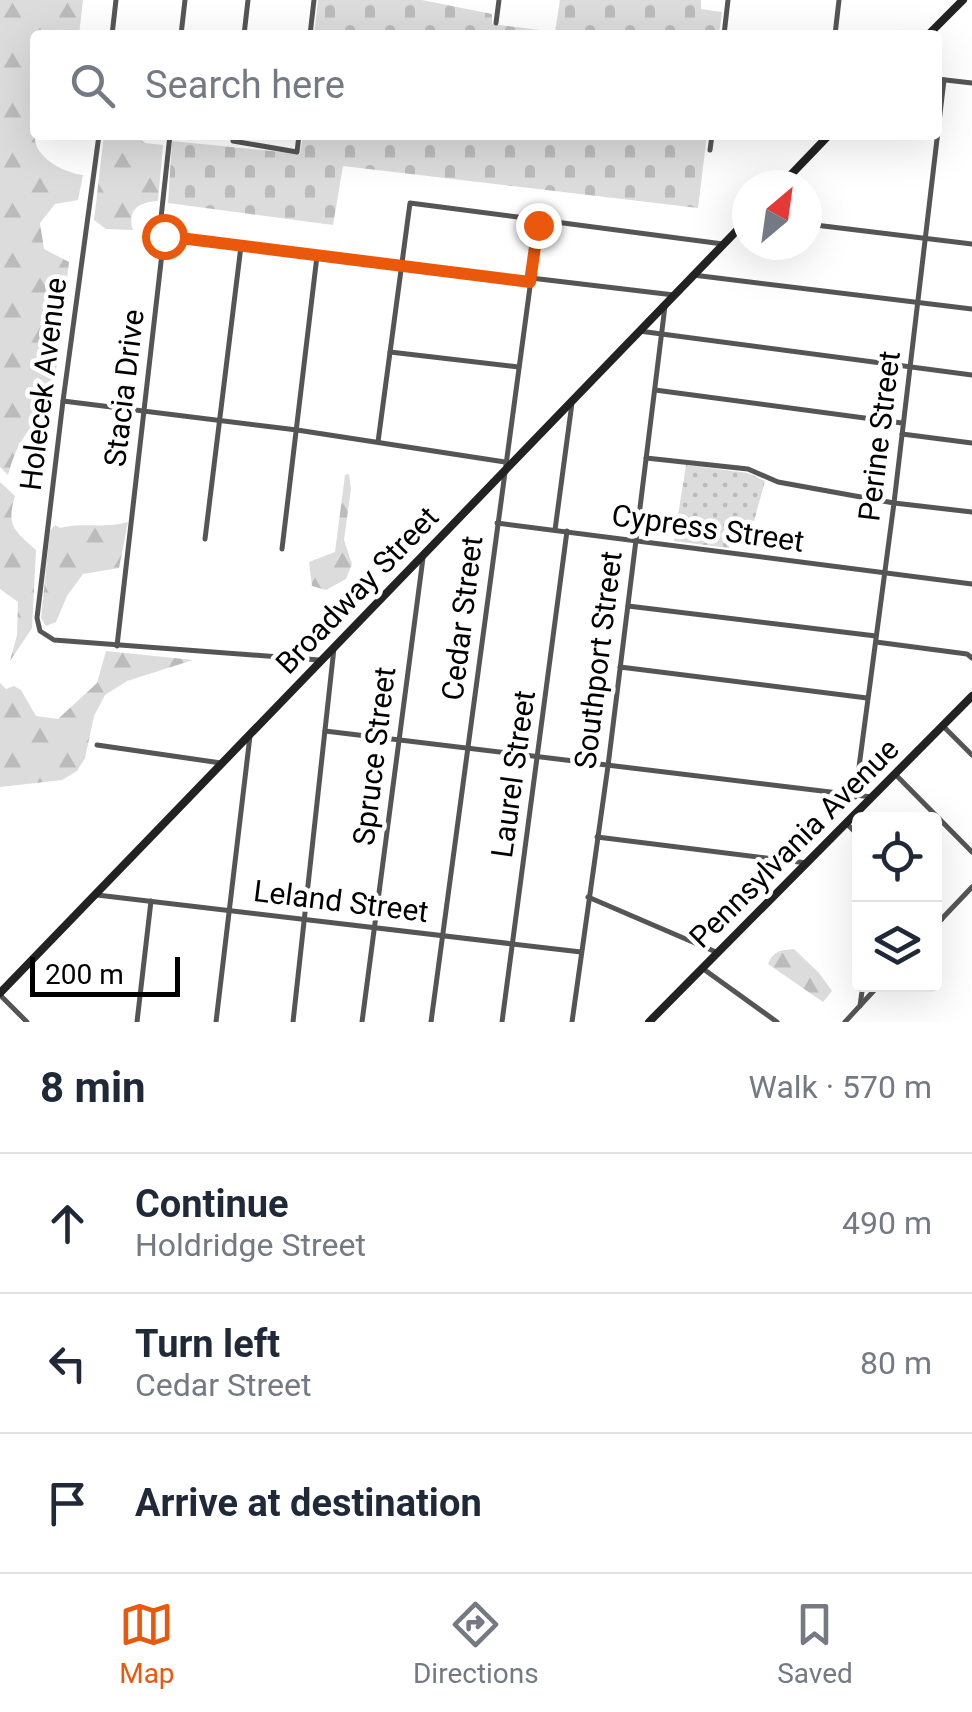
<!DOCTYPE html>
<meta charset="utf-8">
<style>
body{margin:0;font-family:Roboto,sans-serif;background:#f6f6f7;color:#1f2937}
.controls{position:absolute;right:30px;bottom:30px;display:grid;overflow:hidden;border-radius:10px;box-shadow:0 10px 40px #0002}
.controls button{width:90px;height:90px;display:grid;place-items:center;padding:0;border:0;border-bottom:2px solid #e0e1e3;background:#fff;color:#1f2937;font:50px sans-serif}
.compass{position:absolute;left:732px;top:170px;width:90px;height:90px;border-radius:50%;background:#fff;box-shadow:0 10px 40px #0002;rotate:29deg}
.scale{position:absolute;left:30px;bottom:25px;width:150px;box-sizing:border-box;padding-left:10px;border:5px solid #000;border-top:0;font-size:28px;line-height:35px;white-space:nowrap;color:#000;-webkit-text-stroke:8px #fff;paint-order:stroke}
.stop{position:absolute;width:30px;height:30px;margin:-22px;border:8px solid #ea580c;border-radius:50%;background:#fff}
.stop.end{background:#ea580c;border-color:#fff;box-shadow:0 2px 10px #0008}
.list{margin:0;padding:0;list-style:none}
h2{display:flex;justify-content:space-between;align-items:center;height:130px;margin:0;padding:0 40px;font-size:42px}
h2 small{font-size:32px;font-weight:400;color:#747a83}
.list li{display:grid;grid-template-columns:65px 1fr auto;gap:30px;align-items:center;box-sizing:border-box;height:140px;padding:0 40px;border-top:2px solid #e0e1e3}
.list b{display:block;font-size:38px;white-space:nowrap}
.list p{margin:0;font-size:32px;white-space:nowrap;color:#747a83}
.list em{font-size:32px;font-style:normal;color:#747a83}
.icon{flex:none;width:55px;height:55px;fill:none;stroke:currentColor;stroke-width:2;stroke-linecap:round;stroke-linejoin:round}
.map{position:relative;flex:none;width:972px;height:1022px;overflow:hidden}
.search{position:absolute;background:#fff;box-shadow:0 10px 40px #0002;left:30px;right:30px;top:30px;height:110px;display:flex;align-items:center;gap:25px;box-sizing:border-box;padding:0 35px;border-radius:10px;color:#747a83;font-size:38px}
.sheet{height:550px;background:#fff}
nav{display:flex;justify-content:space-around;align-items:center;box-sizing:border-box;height:140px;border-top:2px solid #e0e1e3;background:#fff;font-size:28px;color:#747a83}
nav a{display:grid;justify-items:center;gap:5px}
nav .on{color:#ea580c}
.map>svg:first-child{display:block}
.forest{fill:url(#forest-firs)}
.cemetery{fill:url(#cemetery-stones)}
.park{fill:url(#park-dots)}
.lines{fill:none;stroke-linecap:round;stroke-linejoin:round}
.street{stroke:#555;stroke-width:5}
.secondary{stroke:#222;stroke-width:8}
.route{stroke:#ea580c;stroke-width:12}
.labels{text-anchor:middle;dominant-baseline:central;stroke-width:9;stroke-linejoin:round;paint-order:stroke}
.street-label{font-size:30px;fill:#000;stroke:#fff}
</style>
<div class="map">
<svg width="972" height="1022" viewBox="0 0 972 1022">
<defs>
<pattern id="forest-firs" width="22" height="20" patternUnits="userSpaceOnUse" patternTransform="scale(2.5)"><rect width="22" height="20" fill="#dcdcdc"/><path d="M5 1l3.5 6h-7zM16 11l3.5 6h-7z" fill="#bbb"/></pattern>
<pattern id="cemetery-stones" width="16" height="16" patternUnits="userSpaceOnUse" patternTransform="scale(2.5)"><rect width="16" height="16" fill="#dcdcdc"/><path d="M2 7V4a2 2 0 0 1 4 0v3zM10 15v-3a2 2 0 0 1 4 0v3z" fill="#bbb"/></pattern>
<pattern id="park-dots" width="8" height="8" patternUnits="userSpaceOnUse" patternTransform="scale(2.5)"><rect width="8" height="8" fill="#dcdcdc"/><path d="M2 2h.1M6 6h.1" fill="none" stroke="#bbb" stroke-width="1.8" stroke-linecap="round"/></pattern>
</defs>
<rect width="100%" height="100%" fill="#fff"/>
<!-- forest -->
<g class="forest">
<path d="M 0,0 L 83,0 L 79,35 L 35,35 C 35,59 29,128 37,147 C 45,163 67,173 83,175 L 78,200 L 55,204 L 40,223 L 44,249 L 69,262 L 55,379 L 41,394 L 42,416 C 23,434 15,450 8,475 L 0,467 Z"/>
<path d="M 104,135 L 134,135 L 145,143 L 163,145 L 158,201 C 138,202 127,210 133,230 L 106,229 L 94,220 Z"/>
<polygon points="349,474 351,489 344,540 352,564 346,579 326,590 312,586 309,562 335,552 345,475"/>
<path d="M 0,482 L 15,496 C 6,526 14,530 36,550 L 32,628 L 10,661 L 17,635 L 18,602 L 0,589 Z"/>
<path d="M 128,522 L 119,568 L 83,574 L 67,596 L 56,622 L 46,626 L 41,618 L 50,531 L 55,525 L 60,528 C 83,522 105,529 128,522 Z"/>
<polygon points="106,651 193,660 127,681 105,695 94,716 85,758 77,771 62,780 0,787 0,683 6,689 14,686 21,690 36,716 58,719 97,683"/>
<path d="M 794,949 L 819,973 L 832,991 L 823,1002 L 768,964 C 773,951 781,950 794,949 Z"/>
</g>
<!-- cemetery -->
<g class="cemetery">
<polygon points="318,0 422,0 492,14 492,24 555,32 560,0 701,0 701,9 722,12 719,35 647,35 609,30 608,35 314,35"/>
<polygon points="303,135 707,135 698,208 343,166 333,225 168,203 172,141 300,154"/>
</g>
<!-- park -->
<polygon class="park" points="686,465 748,473 765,481 754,521 733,520 729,548 674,541"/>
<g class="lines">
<!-- street -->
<g class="street">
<polyline points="496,23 499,0"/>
<polyline points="112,35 116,0"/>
<polyline points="181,35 185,0"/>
<polyline points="244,35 248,0"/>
<polyline points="310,35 314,0"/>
<polyline points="724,35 728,0"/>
<polyline points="835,35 839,0"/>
<polyline points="937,79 972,83"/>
<polyline points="99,135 63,401 37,618 40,631 54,640 319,660"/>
<polyline points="233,135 233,141 297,152 299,135"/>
<polyline points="710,150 712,135"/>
<polyline points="807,224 972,244"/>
<polyline points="164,236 530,283"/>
<polyline points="693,275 972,309"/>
<polyline points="531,278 674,295"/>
<polyline points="639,331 972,375"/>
<polyline points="390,352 519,367"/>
<polyline points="655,390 902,423"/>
<polyline points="63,401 297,430 505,462"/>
<polyline points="902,434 972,443"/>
<polyline points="378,442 410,203 723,244"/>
<polyline points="646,458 748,469 778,482 894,503 972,512"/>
<polyline points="497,523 972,584"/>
<polyline points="555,530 572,403"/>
<polyline points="205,539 241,246"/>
<polyline points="282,549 317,256"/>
<polyline points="628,606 876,636"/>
<polyline points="876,642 967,654 972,658"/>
<polyline points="117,646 164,236 160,227 170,135"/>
<polyline points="620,667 867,698"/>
<polyline points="942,725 972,755"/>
<polyline points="325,731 872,797"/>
<polyline points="97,745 221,763"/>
<polyline points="895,774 972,852"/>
<polyline points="855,797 894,503 944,80"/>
<polyline points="846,823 860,837"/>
<polyline points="597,837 807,863"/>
<polyline points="97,895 581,952"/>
<polyline points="588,897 716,952"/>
<polyline points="934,911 942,919"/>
<polyline points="934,927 972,887"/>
<polyline points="702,968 777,1022"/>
<polyline points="0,995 27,1022"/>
<polyline points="860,1006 863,984"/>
<polyline points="137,1022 151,901"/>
<polyline points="216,1022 250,736"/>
<polyline points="293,1022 334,648"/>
<polyline points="362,1022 423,558"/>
<polyline points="431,1022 539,220"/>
<polyline points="502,1022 567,531"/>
<polyline points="572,1022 608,766 665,306"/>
<polyline points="845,1022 880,984"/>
</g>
<!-- secondary -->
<g class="secondary">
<polyline points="928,35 963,0"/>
<polyline points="781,185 829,135"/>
<polyline points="0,993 747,220"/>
<polyline points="649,1022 972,696"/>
</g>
</g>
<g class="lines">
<!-- route -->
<polyline class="route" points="164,236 530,282 538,225"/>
</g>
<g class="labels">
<!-- street labels -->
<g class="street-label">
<text transform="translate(43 384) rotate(-83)">Holecek Avenue</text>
<text transform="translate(124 388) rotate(-83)">Stacia Drive</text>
<text transform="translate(879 436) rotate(-83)">Perine Street</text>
<text transform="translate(708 528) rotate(8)">Cypress Street</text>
<text transform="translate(357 590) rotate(-46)">Broadway Street</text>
<text transform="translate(462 618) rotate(-83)">Cedar Street</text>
<text transform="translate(598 660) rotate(-83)">Southport Street</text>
<text transform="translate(374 756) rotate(-83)">Spruce Street</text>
<text transform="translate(513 774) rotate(-82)">Laurel Street</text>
<text transform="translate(794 843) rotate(-45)">Pennsylvania Avenue</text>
<text transform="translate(341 901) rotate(7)">Leland Street</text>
</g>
</g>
</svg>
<div class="controls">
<button><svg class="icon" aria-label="locate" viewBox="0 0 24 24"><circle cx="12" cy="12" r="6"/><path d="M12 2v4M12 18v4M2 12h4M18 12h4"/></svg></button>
<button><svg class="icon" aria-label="layers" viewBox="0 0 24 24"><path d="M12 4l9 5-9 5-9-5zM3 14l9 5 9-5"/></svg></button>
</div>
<svg class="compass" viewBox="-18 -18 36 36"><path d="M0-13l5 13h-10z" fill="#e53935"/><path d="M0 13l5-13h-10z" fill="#747a83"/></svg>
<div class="scale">200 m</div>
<div class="stop" style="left:164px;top:236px"></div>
<div class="stop end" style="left:538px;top:225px"></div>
<div class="search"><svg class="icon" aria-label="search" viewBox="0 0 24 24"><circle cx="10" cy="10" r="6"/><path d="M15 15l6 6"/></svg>Search here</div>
</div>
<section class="sheet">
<h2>8 min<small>Walk · 570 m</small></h2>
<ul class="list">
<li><svg class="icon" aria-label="ahead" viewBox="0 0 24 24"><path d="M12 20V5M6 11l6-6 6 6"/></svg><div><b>Continue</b><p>Holdridge Street</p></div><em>490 m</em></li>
<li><svg class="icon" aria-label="left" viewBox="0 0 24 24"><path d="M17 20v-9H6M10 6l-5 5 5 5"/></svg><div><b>Turn left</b><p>Cedar Street</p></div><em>80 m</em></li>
<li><svg class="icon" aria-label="arrive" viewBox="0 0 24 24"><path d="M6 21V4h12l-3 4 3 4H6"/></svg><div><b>Arrive at destination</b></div></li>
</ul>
</section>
<nav>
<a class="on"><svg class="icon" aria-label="map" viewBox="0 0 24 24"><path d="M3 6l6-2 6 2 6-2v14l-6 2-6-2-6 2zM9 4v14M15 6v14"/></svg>Map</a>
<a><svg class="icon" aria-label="directions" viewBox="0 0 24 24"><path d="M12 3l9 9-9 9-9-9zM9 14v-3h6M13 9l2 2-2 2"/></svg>Directions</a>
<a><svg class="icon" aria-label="saved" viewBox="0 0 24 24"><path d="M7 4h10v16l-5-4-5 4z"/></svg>Saved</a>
</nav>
